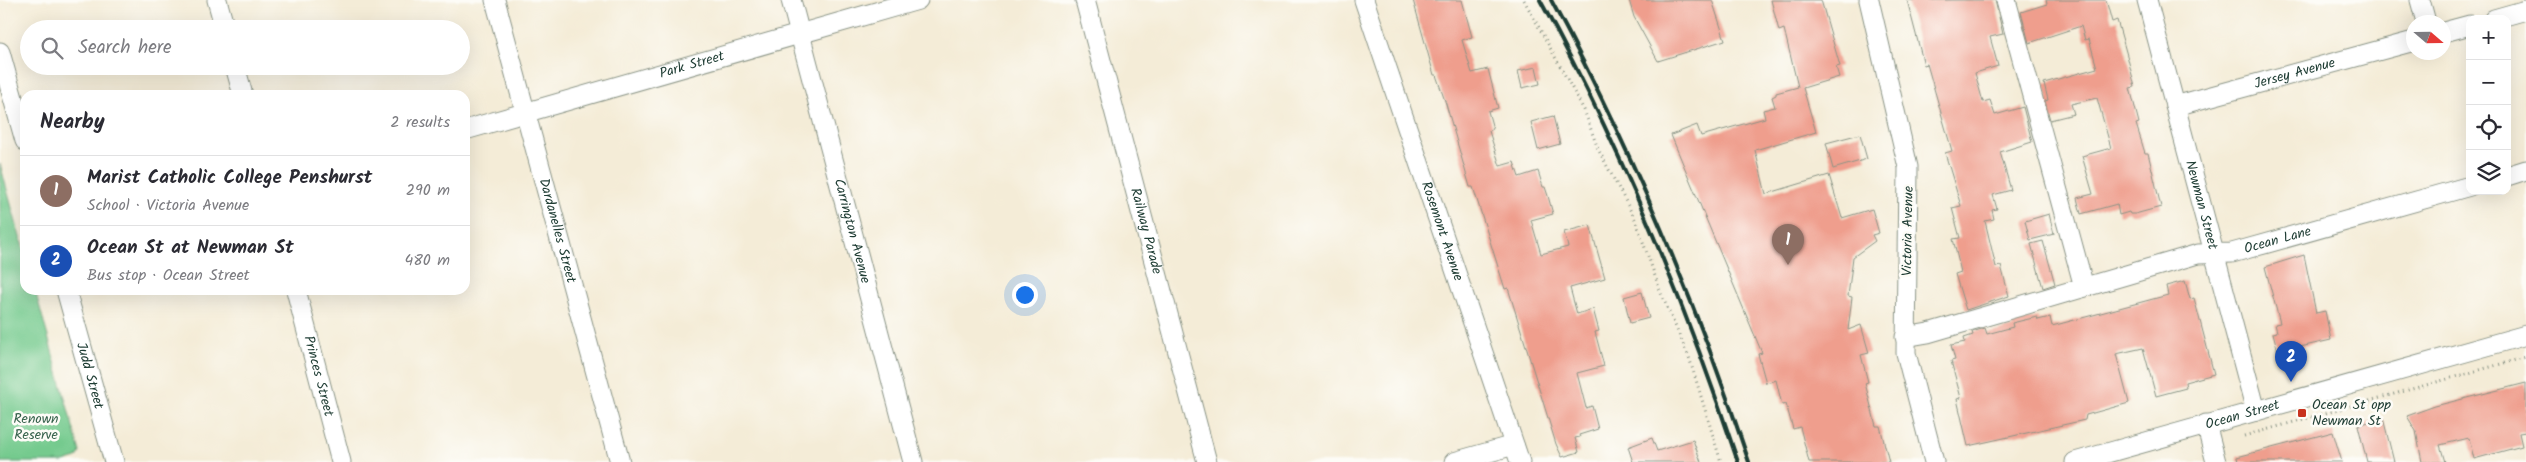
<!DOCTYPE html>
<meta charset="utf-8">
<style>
body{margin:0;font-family:Kalam,sans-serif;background:#f2f2f3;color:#2b2b33}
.controls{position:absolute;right:15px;top:15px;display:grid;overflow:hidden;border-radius:10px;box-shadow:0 5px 20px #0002}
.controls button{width:45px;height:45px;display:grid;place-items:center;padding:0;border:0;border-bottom:1px solid #e1e1e2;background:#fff;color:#2b2b33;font:25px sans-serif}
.compass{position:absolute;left:2406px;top:15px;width:45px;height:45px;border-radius:50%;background:#fff;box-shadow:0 5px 20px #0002;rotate:110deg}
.you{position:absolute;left:1024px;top:294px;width:18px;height:18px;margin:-12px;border:4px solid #fff;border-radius:50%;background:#1a73e8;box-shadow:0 0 0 8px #1a73e833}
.badge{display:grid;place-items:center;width:32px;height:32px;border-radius:50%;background:#0f766e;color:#fff;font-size:16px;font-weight:700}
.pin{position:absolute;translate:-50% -41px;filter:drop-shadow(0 1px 2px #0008)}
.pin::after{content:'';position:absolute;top:26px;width:18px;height:15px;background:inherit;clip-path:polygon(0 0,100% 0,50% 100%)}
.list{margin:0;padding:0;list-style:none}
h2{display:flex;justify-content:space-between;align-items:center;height:65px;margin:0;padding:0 20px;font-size:21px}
h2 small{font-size:16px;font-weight:400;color:#7c7c81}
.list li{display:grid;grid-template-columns:32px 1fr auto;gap:15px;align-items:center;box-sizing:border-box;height:70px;padding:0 20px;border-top:1px solid #e1e1e2}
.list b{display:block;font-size:19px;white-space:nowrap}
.list p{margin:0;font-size:16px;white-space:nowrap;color:#7c7c81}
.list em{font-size:16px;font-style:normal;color:#7c7c81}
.icon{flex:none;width:28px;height:28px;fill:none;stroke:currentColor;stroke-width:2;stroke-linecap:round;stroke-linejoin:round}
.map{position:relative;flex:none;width:2526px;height:462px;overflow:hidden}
.search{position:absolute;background:#fff;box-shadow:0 5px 20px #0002;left:20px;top:20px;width:450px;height:55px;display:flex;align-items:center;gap:12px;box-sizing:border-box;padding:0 18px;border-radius:28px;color:#7c7c81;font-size:19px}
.panel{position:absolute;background:#fff;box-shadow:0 5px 20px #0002;left:20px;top:90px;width:450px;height:205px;border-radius:15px}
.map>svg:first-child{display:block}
.green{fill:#74ca8e;stroke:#4a8461}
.building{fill:#ef9e8d}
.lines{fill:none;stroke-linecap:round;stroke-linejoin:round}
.minor-casing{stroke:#8a9486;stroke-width:21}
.path{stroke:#8a9486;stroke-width:3;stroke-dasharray:1 4;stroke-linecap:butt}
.minor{stroke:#fff;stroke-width:19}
.rail{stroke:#1f3d34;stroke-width:4}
.poi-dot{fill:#c8321e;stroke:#fdfcf7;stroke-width:2}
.labels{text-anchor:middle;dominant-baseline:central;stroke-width:5;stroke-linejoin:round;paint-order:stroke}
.street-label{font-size:14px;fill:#1f3d34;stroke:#fdfcf7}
.poi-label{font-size:14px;fill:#1f3d34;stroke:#fdfcf7;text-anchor:start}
.park-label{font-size:14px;fill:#34604a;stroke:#fdfcf7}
</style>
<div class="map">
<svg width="2526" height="462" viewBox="0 0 2526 462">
<rect width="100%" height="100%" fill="#fdfcf7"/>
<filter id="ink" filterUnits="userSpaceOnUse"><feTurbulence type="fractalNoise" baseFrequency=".02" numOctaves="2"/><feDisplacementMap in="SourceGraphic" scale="10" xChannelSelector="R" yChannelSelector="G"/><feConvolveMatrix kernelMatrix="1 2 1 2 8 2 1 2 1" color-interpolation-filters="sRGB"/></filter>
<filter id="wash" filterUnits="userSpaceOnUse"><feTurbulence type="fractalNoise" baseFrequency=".0096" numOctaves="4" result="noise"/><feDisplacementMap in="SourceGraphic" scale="20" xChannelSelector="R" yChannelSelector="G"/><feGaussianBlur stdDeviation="1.12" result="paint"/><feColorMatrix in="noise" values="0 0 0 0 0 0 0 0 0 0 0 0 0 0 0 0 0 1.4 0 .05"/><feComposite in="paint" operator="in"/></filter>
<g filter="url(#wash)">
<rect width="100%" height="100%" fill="#f4ecd7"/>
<!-- green -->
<polygon class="green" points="0,164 25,255 25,290 35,290 80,452 77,458 63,462 0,462"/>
<g id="blocks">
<!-- building -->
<g class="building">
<polygon points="1413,0 1462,0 1472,37 1462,40 1472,73 1488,69 1498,108 1488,111 1493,129 1489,131 1500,166 1514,162 1519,177 1538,171 1543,187 1545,187 1548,196 1553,214 1531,220 1541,254 1568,247 1564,232 1590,225 1605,278 1570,288 1577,314 1593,309 1599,331 1595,332 1604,366 1577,373 1586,408 1592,406 1598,429 1579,435 1580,437 1575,438 1579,452 1562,457 1556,444 1508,288 1505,289 1473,187 1470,187 1446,104 1436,75 1434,75"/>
<polygon points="1629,0 1712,0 1725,40 1658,61 1634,17"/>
<polygon points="1771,0 1821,0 1840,66 1836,67 1839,77 1803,88 1816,132 1755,150 1766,194 1829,175 1842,218 1872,209 1879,233 1872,235 1875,241 1853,257 1848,296 1852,297 1848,330 1861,325 1869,353 1861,355 1868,382 1865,383 1876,426 1880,426 1889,462 1809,462 1800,427 1793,429 1786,404 1782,405 1776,380 1766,383 1758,354 1762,353 1671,135 1697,125 1701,136 1765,118 1763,110 1775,107 1772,97 1776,95 1776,93 1798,87 1784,29 1779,31"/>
<polygon points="1907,0 1995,0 2003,34 1990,37 1998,66 1975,73 1983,102 1990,100 1995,115 2023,107 2032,142 2000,152 2011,190 1993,195 1997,209 1992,210 1994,219 1985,221 1996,267 2001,266 2009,296 1966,310 1955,274 1961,272 1953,239 1960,238 1952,208 1961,206 1945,153 1952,151 1927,64 1924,65"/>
<polygon points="2046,0 2106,0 2112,22 2117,20 2128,59 2135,87 2130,88 2139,123 2136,124 2145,153 2148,153 2161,207 2135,214 2130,214 2129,212 2119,215 2117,204 2081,214 2077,198 2093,194 2082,156 2111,148 2097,98 2071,104 2074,114 2050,120 2045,101 2048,100 2044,83 2097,68 2089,39 2085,40 2081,26 2029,43 2021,12 2047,4"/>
<polygon points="1536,67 1540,84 1522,88 1518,71"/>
<polygon points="1553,116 1560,144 1538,150 1531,122"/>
<polygon points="1860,134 1867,159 1833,169 1826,143"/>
<polygon points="2049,214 2054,234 2030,240 2025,221"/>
<polygon points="2043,241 2055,284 2043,288 2031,244"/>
<polygon points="2304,255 2316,313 2325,311 2331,340 2278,352 2273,333 2277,332 2275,324 2280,323 2265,267"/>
<polygon points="2185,281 2190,299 2194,298 2214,374 2185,382 2186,388 2156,396 2143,348 2116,354 2129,403 2086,415 2085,420 1968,446 1957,399 1961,398 1951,361 1955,360 1951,345 1965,342 1964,338 1973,335 1972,332 1985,328 1987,334 2013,327 2012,323 2037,317 2038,320 2050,317 2052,326 2168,295 2166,286"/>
<polygon points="1642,292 1649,318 1630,323 1624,297"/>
<polygon points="2526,383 2526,432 2519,433 2522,446 2474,459 2469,438 2440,445 2445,462 2422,462 2416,431 2407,416 2435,406"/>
<polygon points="2383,418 2394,462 2367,462 2358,425"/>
<polygon points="2333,432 2342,462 2238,462 2237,457"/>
<polygon points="1652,438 1657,451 1693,440 1701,462 1633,462 1628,447"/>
</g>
</g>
</g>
<g filter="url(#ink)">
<use href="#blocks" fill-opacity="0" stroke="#8a9486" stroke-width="1"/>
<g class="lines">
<defs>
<g id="minor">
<polyline points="217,0 225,29"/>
<path id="s1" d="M 495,0 L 620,462"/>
<path id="s2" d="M 791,0 L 913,462"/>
<path id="s3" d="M 1085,0 L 1207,462"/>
<path id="s4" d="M 1364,0 L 1520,462"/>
<polyline points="1869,0 1908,167 1906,353 1934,462"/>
<polyline points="2006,0 2084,287"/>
<path id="s5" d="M 2147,0 L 2256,411"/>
<polyline points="2420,0 2426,22"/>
<polyline points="2494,19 2526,10"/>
<polyline points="2444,32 2470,25"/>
<polyline points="0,52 25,141"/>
<polyline points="235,66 243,95"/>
<path id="s6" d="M 2175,106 L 2414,41"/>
<path id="s7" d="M 465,130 L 918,0"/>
<polyline points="2507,176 2526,170"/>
<path id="s8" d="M 66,290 L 114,462"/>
<path id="s9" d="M 296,290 L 341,462"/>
<path id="s10" d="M 1905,337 L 1928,333 L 2198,254 L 2232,253 L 2470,186"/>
<polyline points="2206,424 2216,462"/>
<polyline points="1454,462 1514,445"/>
<path id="s11" d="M 2075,462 L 2526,335"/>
</g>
</defs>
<!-- minor casing -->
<use href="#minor" class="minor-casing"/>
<!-- path -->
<g class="path">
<polyline points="1524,0 1584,110 1598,149 1635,219 1662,296 1689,357 1721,462"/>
<polyline points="2244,436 2526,357"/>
</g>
<!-- minor -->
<use href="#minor" class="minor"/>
<!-- rail -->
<g class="rail">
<path d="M 1540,0 C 1621,147 1685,303 1738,462"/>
<path d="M 1551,0 C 1631,148 1696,302 1749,462"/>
</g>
</g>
</g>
<!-- markers -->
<rect class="poi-dot" x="2297" y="408" width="10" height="10" rx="2.5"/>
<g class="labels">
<!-- street labels -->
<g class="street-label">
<text stroke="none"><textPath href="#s7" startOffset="236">Park Street</textPath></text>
<text stroke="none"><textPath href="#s6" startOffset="124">Jersey Avenue</textPath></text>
<text stroke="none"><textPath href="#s5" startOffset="212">Newman Street</textPath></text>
<text stroke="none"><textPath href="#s1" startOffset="239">Dardanelles Street</textPath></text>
<text stroke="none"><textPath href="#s2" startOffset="239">Carrington Avenue</textPath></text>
<text stroke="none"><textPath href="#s3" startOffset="239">Railway Parade</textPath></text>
<text stroke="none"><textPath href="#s4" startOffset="244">Rosemont Avenue</textPath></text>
<text transform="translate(1908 231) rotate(-89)">Victoria Avenue</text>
<text stroke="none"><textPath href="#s10" startOffset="386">Ocean Lane</textPath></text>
<text stroke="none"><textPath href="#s8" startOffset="89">Judd Street</textPath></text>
<text stroke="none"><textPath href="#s9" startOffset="89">Princes Street</textPath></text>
<text stroke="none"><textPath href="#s11" startOffset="174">Ocean Street</textPath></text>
</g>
<!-- poi labels -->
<g class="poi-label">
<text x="2312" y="405">Ocean St opp<tspan x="2312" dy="16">Newman St</tspan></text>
</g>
<!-- park labels -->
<g class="park-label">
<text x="36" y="419">Renown<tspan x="36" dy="16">Reserve</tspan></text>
</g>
</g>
</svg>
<div class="controls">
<button>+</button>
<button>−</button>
<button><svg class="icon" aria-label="locate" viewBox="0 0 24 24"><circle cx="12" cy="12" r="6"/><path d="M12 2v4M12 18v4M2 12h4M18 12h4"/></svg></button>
<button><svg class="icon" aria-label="layers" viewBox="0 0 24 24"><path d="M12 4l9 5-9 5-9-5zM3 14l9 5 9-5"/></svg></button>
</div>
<svg class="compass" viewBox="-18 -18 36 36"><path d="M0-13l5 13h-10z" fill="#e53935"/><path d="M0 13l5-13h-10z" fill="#7c7c81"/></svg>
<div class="you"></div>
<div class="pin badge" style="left:1788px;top:265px;background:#8d6e63">1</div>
<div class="pin badge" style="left:2291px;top:382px;background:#1a4fb4">2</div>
<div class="search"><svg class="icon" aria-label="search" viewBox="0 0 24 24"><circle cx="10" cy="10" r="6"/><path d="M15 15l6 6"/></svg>Search here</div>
<section class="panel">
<h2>Nearby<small>2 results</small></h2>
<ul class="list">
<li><span class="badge" style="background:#8d6e63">1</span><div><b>Marist Catholic College Penshurst</b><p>School · Victoria Avenue</p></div><em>290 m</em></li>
<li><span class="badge" style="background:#1a4fb4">2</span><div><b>Ocean St at Newman St</b><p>Bus stop · Ocean Street</p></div><em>480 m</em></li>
</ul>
</section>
</div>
